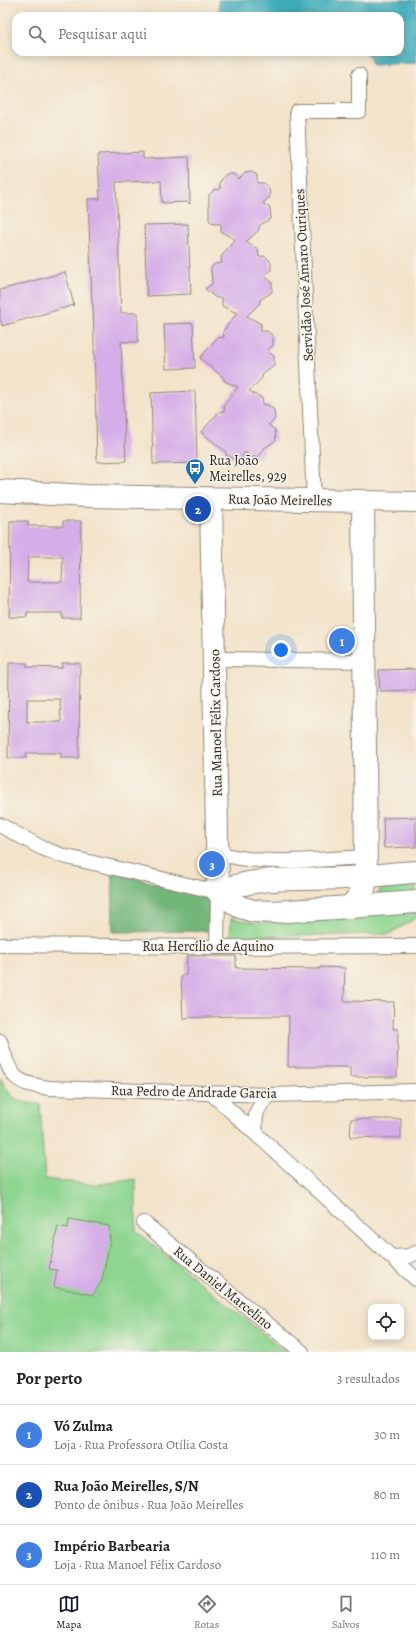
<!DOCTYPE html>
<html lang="pt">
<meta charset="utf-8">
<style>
body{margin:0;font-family:Alegreya,serif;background:#f2f2f2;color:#222}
.controls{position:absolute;right:12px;bottom:12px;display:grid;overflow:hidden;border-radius:8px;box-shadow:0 2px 10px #0003}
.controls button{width:36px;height:36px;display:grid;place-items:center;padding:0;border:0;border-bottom:1px solid #e0e0e0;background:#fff;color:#222;font:20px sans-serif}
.you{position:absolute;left:281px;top:650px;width:14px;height:14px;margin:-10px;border:3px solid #fff;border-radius:50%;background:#1a73e8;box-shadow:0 0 0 6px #1a73e833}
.badge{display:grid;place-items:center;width:26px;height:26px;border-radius:50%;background:#111827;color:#fff;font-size:13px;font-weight:700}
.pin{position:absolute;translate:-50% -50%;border:2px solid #fff;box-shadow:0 1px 4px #0006}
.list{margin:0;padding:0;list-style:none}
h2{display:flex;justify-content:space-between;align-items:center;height:52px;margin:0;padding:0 16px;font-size:17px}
h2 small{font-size:13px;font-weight:400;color:#767676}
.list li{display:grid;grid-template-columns:26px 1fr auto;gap:12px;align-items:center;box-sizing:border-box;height:60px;padding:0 16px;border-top:1px solid #e0e0e0}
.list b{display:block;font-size:15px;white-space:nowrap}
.list p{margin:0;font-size:13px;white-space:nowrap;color:#767676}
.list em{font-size:13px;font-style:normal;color:#767676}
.icon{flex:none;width:22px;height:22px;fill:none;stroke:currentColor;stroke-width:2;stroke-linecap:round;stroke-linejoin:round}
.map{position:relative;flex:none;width:416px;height:1352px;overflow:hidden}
.search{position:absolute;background:#fff;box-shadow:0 2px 10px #0003;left:12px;right:12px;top:12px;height:44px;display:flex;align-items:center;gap:10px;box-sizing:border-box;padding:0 14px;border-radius:12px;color:#767676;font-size:15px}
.sheet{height:232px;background:#fff}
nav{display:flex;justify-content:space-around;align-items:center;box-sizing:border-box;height:56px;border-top:1px solid #e0e0e0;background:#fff;font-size:11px;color:#767676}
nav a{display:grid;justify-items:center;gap:2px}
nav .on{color:#111827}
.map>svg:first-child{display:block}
.green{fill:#8ed590;stroke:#5c805e}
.forest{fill:#72b67a;stroke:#4e7052}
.water{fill:#3eacbb;stroke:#346c73}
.building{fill:#d5ade8;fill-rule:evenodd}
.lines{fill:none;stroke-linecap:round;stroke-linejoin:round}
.street-casing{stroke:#8f877a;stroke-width:16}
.secondary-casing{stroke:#8f877a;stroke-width:22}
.primary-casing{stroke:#8f877a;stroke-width:24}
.street{stroke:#fff;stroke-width:14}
.secondary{stroke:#fff;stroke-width:20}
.primary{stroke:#fff;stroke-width:22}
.labels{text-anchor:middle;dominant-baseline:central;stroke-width:3;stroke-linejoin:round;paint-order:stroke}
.street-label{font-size:14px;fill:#2b2b2b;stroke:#f7f3e8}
.poi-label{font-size:14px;fill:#2b2b2b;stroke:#f7f3e8;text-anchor:start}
</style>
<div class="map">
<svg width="416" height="1352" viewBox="0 0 416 1352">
<rect width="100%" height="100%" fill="#f7f3e8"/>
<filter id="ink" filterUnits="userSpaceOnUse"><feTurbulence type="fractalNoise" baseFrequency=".025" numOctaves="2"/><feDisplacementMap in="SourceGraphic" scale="8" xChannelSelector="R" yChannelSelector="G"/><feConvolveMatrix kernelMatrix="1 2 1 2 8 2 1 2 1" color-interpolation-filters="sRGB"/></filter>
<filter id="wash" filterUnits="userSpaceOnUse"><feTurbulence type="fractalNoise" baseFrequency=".012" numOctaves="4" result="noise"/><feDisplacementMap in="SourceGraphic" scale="16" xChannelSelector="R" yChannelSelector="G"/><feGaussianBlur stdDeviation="0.9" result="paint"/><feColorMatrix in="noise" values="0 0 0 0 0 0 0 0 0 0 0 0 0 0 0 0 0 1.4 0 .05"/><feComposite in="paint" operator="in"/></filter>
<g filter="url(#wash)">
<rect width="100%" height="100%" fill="#f3e3ca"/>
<!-- green -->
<g class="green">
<polygon points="416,885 416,897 374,901 381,888"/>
<polygon points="403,910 416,913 416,918 389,934 230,937 231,918 258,923 291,922"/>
<path d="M 0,1077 C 12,1099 14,1102 40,1104 L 45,1179 L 95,1185 L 136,1179 L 136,1231 L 286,1352 L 0,1352 Z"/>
</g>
<!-- forest -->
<polygon class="forest" points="112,871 209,899 210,931 113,932"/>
<!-- water -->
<polygon class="water" points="218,0 416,0 416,63 372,65 369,56 363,52 400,52 400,16 220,16"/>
<g id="blocks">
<!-- building -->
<g class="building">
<polygon points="143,152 143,159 189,157 190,204 187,202 162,203 161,181 116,182 121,313 138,313 138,342 121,342 126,461 97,462 93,303 92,303 88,199 100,199 98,154"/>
<polygon points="251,172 257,175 257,183 264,183 269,188 270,197 263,203 270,208 271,218 259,226 259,230 246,242 258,249 259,257 265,256 271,262 271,270 264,276 272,282 272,292 260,300 260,303 247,316 261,324 261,331 267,331 273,336 273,345 267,351 274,356 274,366 262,375 262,378 249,391 262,398 263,405 268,405 274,410 275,419 268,425 275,430 276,440 263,449 263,452 258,457 251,457 245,452 241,458 234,459 226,455 226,452 201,432 219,412 225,411 224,405 238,387 224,381 224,378 200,358 217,338 224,337 223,331 237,313 222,306 222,298 216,298 205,289 212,284 211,268 215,264 222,263 221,257 235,239 221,232 221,224 214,224 209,220 209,195 214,190 220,189 220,182 226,174 233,174 239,179 245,173"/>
<polygon points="188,224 191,294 147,296 144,225"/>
<polygon points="65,272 74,305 2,326 0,319 0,290"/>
<polygon points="193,323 195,368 166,369 164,324"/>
<polygon points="195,391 197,463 153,464 151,393"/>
<path d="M 10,521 L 28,521 L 28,526 L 63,526 L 63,521 L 81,521 L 80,618 L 62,618 L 62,613 L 27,613 L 27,617 L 9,617 ZM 28,557 L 63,557 L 62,582 L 27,582 Z"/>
<path d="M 9,663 L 27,663 L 27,667 L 62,668 L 62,663 L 80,663 L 79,758 L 61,758 L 61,753 L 26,753 L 26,758 L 8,758 ZM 27,699 L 60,699 L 61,722 L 27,722 Z"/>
<polygon points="416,669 416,690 380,691 379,670"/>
<polygon points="416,817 416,847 384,848 383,818"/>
<polygon points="187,956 236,956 236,968 320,969 320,967 345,968 344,1001 394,1002 393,1029 398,1029 397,1077 350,1077 350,1067 288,1067 289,1016 236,1016 183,1018 181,976 186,975"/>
<polygon points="351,1119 401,1119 401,1138 350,1137"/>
<polygon points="69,1219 109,1226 110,1241 102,1280 93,1295 54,1287 57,1270 49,1269 58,1226 68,1228"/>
</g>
</g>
</g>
<g filter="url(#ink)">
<use href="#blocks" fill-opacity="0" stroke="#8f877a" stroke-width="1"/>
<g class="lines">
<defs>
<g id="street">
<polyline points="314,501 297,111 359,111 359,75"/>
<polyline points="215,659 365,661"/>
<polyline points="0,825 42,848 63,856 218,892 217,947"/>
<path d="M 218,853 C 265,867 317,859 366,857"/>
<polyline points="0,945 217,947 416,946"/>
<path d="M 0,1041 C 11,1076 11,1083 50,1088 L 270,1095 L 416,1091"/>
<polyline points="212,1094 416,1279"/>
<path d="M 256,1134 C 254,1114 256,1108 270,1095"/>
<polyline points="144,1223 302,1352"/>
<polyline points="393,1257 409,1256 416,1253"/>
</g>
<polyline id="secondary" points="363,501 416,502"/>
<g id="primary">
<polyline points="0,491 88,496 363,501 366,875 364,890 350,907"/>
<polyline points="211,499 218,892"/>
<polyline points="218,892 240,907 254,911 273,912 350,907 416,902"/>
<path d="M 218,892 C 258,875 303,880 345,878 C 369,877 393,873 416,872"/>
</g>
</defs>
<!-- street casing -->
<use href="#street" class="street-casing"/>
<!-- secondary casing -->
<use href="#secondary" class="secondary-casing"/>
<!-- primary casing -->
<use href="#primary" class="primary-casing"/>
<!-- street -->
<use href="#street" class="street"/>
<!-- secondary -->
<use href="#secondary" class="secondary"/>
<!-- primary -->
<use href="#primary" class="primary"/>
</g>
</g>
<!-- icons -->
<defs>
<symbol id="bus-pin" viewBox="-11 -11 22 30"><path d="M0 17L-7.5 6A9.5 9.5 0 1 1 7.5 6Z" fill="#1f6fb2" stroke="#f7f3e8"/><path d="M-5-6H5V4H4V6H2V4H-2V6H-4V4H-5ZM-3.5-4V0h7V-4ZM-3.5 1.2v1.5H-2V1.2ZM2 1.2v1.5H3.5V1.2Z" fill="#fff"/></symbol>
</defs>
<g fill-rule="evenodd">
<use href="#bus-pin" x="184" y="457" width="22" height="30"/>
</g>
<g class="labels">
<!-- street labels -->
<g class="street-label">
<text transform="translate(304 275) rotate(-93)">Servidão José Amaro Ouriques</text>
<text transform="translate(280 500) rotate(1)">Rua João Meirelles</text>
<text transform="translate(216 723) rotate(-91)">Rua Manoel Félix Cardoso</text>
<text x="208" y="946">Rua Hercílio de Aquino</text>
<text transform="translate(194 1092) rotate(1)">Rua Pedro de Andrade Garcia</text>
<text transform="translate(223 1288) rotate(39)">Rua Daniel Marcelino</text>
</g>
<!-- poi labels -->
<g class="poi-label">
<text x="209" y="460">Rua João<tspan x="209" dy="16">Meirelles, 929</tspan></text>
</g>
</g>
</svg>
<div class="controls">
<button><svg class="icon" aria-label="locate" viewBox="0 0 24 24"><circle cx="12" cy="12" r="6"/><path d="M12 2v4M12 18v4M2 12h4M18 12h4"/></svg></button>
</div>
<div class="you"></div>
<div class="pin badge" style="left:342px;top:641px;background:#3f7fe0">1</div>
<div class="pin badge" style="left:198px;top:509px;background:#1a4fb4">2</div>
<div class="pin badge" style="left:212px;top:864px;background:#3f7fe0">3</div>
<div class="search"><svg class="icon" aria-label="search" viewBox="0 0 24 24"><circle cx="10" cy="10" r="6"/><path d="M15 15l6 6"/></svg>Pesquisar aqui</div>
</div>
<section class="sheet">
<h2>Por perto<small>3 resultados</small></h2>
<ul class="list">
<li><span class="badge" style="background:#3f7fe0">1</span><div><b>Vó Zulma</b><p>Loja · Rua Professora Otília Costa</p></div><em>30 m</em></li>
<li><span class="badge" style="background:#1a4fb4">2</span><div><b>Rua João Meirelles, S/N</b><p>Ponto de ônibus · Rua João Meirelles</p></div><em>80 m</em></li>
<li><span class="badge" style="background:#3f7fe0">3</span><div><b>Império Barbearia</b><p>Loja · Rua Manoel Félix Cardoso</p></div><em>110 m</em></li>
</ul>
</section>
<nav>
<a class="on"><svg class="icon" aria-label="map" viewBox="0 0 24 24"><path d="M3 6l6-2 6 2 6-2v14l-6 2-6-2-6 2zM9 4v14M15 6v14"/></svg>Mapa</a>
<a><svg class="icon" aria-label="directions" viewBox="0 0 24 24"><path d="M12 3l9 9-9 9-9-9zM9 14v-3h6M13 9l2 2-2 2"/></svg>Rotas</a>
<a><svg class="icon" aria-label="saved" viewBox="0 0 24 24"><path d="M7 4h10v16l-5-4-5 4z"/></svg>Salvos</a>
</nav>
